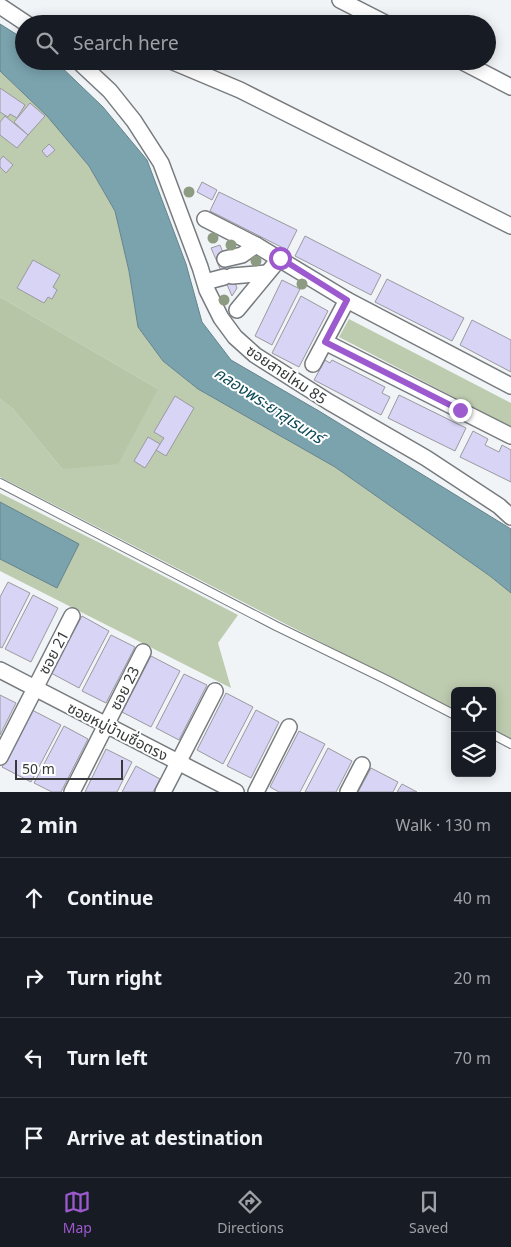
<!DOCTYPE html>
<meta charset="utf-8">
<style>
body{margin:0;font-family:"Noto Sans","Noto Sans Thai",sans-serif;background:#242831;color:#f1f3f6}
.controls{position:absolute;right:15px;bottom:15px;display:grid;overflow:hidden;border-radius:8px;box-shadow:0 2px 12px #0003}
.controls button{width:45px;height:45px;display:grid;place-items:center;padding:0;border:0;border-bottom:1px solid #363941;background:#171b24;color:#f1f3f6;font:25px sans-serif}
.scale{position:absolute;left:15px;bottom:12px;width:108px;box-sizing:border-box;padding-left:5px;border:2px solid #37393a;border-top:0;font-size:14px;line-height:18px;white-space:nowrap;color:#37393a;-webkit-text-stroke:4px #fff;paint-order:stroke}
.stop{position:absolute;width:15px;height:15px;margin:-11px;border:4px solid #9d59ce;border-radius:50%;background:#fff}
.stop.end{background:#9d59ce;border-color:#fff;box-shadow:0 1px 5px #0008}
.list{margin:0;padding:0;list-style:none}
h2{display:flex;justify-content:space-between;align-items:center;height:65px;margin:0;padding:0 20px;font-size:21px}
h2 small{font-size:16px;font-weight:400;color:#9ea1a6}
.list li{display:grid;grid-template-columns:32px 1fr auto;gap:15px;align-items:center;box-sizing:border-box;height:80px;padding:0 20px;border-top:1px solid #363941}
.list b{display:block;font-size:19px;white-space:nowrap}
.list em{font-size:16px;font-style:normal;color:#9ea1a6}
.icon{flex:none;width:28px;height:28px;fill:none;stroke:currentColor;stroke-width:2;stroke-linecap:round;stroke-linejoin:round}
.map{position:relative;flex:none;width:511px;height:792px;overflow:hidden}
.search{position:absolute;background:#171b24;box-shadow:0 2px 12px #0003;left:15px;right:15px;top:15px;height:55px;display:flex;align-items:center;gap:12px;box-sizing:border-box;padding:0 18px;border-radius:28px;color:#9ea1a6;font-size:19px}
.sheet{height:385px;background:#171b24}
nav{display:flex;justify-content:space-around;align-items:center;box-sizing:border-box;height:70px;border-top:1px solid #363941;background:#171b24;font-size:14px;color:#9ea1a6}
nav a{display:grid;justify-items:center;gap:2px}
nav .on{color:#9d59ce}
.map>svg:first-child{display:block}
.green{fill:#bdcbaf}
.forest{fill:#b5c5a5}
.water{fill:#7aa3ae;stroke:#66838b}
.building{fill:#d7d4f6;stroke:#9a999e}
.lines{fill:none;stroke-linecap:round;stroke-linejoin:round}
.lane-casing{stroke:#777b7e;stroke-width:10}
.street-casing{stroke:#777b7e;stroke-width:18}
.lane{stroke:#fff;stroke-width:8}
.street{stroke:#fff;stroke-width:15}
.tree{fill:#8d9b82}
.route{stroke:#9d59ce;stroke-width:6}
.labels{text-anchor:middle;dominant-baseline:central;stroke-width:4;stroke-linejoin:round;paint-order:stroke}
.street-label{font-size:15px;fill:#37393a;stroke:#fff}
.water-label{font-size:16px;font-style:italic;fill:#0e4b58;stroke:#fff}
</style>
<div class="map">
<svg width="511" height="792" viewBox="0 0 511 792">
<rect width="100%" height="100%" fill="#f0f4f7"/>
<!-- green -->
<g class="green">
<polygon points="0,71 47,116 89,166 115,211 129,271 138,327 163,361 198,389 335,467 490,576 511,593 511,739 492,730 492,691 455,691 455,711 0,477 0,399 13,409 62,469 158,389 0,297"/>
<polygon points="349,319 511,403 511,427 339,337"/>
<polygon points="0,493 100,543 238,615 218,643 231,688 0,571"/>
</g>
<!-- forest -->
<polygon class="forest" points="0,297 158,389 118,464 62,469 13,409 0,399"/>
<!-- water -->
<g class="water">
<polygon points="0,24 24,39 24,61 55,61 103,107 147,160 186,264 202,322 231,360 319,411 511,529 511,593 490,576 335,467 198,389 163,361 138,327 129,271 115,211 89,166 47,116 0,71"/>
<polygon points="0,502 79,544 57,588 0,559"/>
</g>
<!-- building -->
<g class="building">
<polygon points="0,88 25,105 17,118 10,114 8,117 0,112"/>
<polygon points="30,103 45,116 28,135 14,122"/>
<polygon points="5,116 28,135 17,148 0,135 0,122"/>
<polygon points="49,144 55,150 47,157 42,151"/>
<polygon points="3,156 13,165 6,173 0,167 0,160"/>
<polygon points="202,182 217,190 212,200 197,192"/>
<polygon points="219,192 297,230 287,250 210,211"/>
<polygon points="305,236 381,275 371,295 295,256"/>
<polygon points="220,245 237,288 232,296 211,248"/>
<polygon points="33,260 60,275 53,287 57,290 52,299 48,297 44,303 17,288"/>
<polygon points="387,279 464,318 452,341 375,302"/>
<polygon points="282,280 300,289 272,345 255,336"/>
<polygon points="301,296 328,311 299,367 272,353"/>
<polygon points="472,320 511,340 511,372 460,345"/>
<polygon points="325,360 330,363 332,360 385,387 382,393 390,397 381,415 314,380"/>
<polygon points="399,395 466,428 455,451 388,418"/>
<polygon points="175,396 194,408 166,456 156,450 164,438 154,432"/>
<polygon points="473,431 488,439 485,445 499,452 502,445 511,450 511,482 460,457"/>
<polygon points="148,437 160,444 145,468 134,461"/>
<polygon points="8,582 30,593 2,648 0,647 0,597"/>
<polygon points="33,595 58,608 31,662 5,649"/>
<polygon points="82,616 109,631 79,688 51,673"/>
<polygon points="111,635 135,647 106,703 82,691"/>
<polygon points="151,656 180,671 151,727 122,712"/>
<polygon points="184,674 207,685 179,740 156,728"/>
<polygon points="226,693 253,707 223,764 197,750"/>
<polygon points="0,695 16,703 0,735"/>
<polygon points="32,710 61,725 31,782 2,767"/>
<polygon points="256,710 279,722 251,778 227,766"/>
<polygon points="64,726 88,739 61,792 52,792 34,783"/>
<polygon points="299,731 325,744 300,792 279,792 270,787"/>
<polygon points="328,748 352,761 336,792 305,792"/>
<polygon points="106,749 132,762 117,792 85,792"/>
<polygon points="136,766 160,779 153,792 122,792"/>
<polygon points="371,768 398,782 393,792 358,792"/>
<polygon points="402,784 417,792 397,792"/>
</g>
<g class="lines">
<defs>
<g id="lane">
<polyline points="0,483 276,626 387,680 455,715"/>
<polyline points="492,734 511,744"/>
</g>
<g id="street">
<polyline points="340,0 387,24"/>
<polyline points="0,6 27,24"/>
<polyline points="78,61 110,91 134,121 161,163 200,267 207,290 221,318 235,337 255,355 329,402 426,458 499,506 511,517"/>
<polyline points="171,61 240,90 511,226"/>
<polyline points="461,61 511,87"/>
<polyline points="205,219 256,245 347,300 511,386"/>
<polyline points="225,259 242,255 256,245"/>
<polyline points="232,276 267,273"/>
<polyline points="205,282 224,277"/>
<polyline points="237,310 280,258"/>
<polyline points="325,342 511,436"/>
<polyline points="313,364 347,300"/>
<polyline points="0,670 236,792"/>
<polyline points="0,757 72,616"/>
<polyline points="72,792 143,652"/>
<polyline points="163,792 215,691"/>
<polyline points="256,792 289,727"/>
<polyline points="348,792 362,765"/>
</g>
</defs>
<!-- lane casing -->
<use href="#lane" class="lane-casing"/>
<!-- street casing -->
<use href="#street" class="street-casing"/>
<!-- lane -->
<use href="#lane" class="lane"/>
<!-- street -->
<use href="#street" class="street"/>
</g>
<!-- trees -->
<g class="tree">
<circle cx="189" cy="192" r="5.5"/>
<circle cx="213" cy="238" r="5.5"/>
<circle cx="231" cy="245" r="5.5"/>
<circle cx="256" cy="261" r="5.5"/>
<circle cx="302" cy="284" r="5.5"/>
<circle cx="224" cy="300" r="5.5"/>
</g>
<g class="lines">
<!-- route -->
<polyline class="route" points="280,258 347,300 325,342 460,410"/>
</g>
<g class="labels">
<!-- street labels -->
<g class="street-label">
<text transform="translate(287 374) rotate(34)">ซอยสายไหม 85</text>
<text transform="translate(53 652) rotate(-62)">ซอย 21</text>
<text transform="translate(124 688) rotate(-63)">ซอย 23</text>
<text transform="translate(118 731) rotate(27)">ซอยหมู่บ้านซื่อตรง</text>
</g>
<!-- water labels -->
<g class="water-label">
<text transform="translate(269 405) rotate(33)">คลองพระยาสุเรนทร์</text>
</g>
</g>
</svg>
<div class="controls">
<button><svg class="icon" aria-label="locate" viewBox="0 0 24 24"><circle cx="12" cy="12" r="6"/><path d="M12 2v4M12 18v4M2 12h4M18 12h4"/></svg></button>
<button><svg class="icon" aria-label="layers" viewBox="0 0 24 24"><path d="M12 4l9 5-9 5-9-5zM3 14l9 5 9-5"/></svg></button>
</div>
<div class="scale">50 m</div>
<div class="stop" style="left:280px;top:258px"></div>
<div class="stop end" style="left:460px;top:410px"></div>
<div class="search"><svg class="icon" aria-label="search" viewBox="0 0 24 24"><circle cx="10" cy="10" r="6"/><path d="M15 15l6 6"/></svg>Search here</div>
</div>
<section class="sheet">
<h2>2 min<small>Walk · 130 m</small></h2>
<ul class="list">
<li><svg class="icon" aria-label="ahead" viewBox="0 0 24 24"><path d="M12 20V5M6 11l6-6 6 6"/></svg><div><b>Continue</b></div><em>40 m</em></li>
<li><svg class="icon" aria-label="right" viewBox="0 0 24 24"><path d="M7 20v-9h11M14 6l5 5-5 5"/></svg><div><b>Turn right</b></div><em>20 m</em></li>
<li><svg class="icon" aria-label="left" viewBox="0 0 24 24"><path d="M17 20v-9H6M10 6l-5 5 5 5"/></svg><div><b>Turn left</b></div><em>70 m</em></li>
<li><svg class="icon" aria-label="arrive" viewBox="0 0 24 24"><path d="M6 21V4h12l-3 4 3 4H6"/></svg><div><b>Arrive at destination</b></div></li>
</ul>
</section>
<nav>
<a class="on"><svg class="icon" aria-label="map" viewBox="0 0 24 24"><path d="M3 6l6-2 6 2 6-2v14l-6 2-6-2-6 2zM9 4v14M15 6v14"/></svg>Map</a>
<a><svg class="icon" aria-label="directions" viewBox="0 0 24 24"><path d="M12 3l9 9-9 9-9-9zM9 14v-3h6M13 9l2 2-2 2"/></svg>Directions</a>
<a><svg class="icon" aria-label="saved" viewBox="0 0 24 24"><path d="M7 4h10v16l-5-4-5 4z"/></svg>Saved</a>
</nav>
